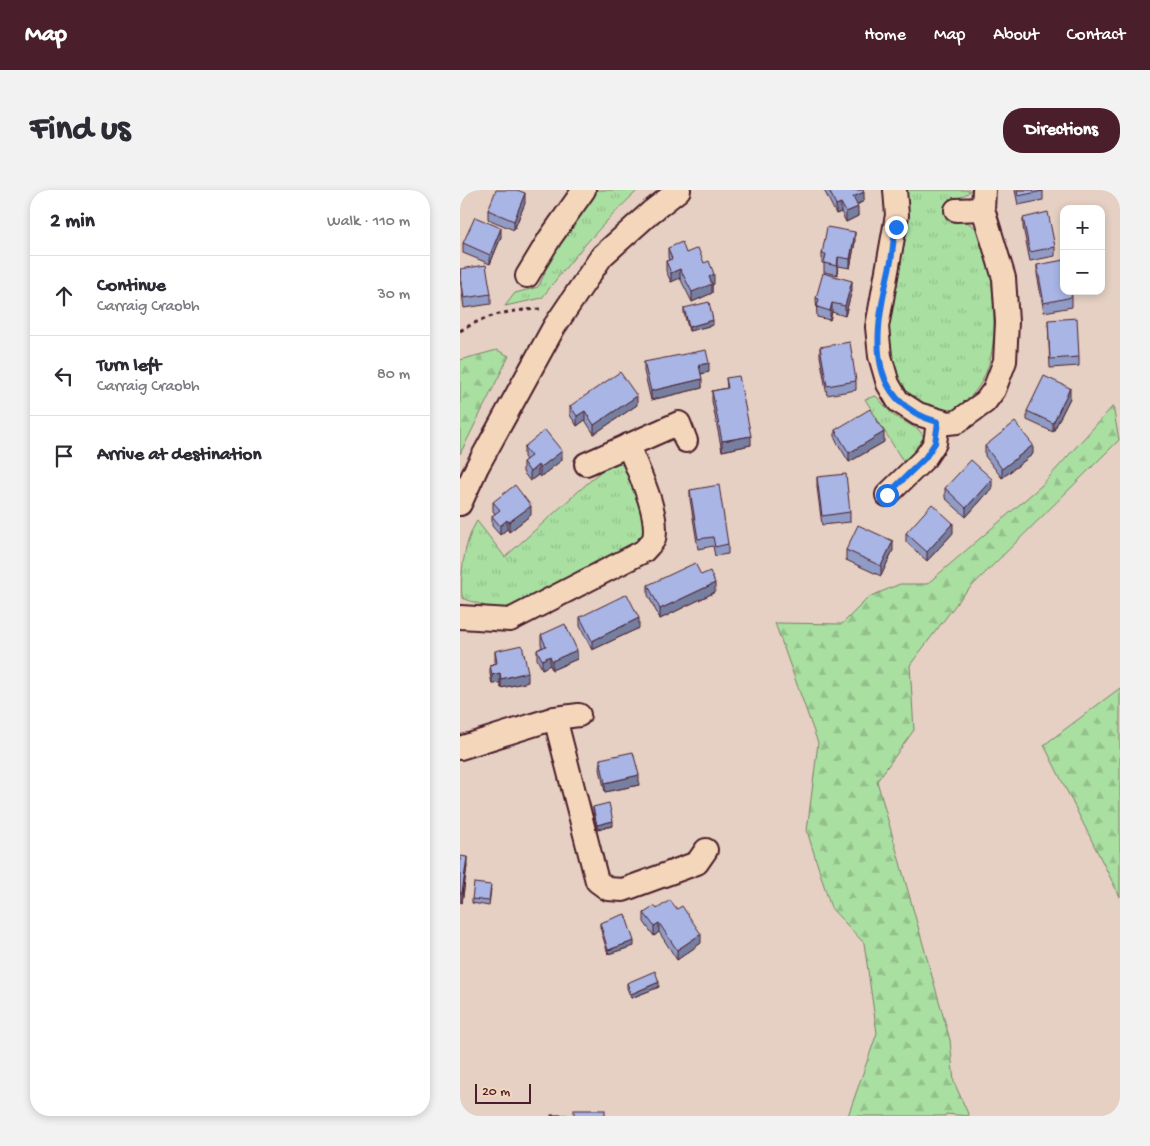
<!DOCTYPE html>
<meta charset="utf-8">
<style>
body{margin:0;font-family:"Gochi Hand",sans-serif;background:#f2f2f3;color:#2b2b33}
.controls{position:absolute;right:15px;top:15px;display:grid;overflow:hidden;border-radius:10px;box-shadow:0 2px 8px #0003}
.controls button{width:45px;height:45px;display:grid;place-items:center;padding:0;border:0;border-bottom:1px solid #e1e1e2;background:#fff;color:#2b2b33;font:25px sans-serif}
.scale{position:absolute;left:15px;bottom:12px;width:56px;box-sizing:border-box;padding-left:5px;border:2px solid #4a1f2b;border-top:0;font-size:14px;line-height:18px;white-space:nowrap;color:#4a1f2b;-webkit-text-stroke:4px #f4d7bb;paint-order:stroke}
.stop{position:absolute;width:15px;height:15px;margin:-11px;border:4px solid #1a73e8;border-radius:50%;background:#fff}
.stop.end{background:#1a73e8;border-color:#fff;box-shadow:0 1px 5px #0008}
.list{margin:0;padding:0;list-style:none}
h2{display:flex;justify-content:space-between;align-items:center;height:65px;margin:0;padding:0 20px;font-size:21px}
h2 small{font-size:16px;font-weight:400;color:#7c7c81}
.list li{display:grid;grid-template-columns:32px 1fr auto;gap:15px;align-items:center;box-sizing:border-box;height:80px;padding:0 20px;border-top:1px solid #e1e1e2}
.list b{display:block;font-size:19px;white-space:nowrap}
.list p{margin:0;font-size:16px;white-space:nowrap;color:#7c7c81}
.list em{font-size:16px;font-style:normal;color:#7c7c81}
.icon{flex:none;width:28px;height:28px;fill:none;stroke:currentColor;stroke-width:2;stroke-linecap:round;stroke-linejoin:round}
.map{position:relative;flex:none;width:660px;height:926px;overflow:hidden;border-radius:20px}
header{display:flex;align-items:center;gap:30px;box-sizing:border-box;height:70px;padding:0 25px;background:#4a1f2b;color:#fff}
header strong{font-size:24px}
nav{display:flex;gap:28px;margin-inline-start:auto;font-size:18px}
.intro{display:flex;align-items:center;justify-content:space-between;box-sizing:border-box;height:120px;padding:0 30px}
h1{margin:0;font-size:35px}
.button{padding:12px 22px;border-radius:20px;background:#4a1f2b;color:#fff;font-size:18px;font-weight:700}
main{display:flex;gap:30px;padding:0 30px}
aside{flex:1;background:#fff;border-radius:20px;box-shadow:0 2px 8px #0003}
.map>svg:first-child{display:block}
.grass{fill:url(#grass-tufts);stroke:#7a7f66}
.forest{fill:url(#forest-firs);stroke:#7a7f66}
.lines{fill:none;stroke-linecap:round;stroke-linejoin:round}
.minor-casing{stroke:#4a1f2b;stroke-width:26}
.path{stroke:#4a1f2b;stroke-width:3;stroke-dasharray:4 4;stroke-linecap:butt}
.minor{stroke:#f4d7bb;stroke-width:22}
.wall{fill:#909cc5;stroke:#4a1f2b}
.shaded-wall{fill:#767fa0;stroke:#4a1f2b}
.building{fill:#a8b5e5;stroke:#4a1f2b}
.route{stroke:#1a73e8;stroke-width:6}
</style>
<header>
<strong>Map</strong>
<nav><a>Home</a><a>Map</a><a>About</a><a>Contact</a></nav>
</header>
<div class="intro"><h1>Find us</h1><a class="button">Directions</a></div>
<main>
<aside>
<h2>2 min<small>Walk · 110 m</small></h2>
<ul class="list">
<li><svg class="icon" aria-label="ahead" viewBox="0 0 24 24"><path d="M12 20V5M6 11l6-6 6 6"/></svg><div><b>Continue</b><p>Carraig Craobh</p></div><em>30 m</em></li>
<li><svg class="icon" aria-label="left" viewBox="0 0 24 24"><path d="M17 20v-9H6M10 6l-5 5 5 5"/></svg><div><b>Turn left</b><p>Carraig Craobh</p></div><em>80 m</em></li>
<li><svg class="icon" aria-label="arrive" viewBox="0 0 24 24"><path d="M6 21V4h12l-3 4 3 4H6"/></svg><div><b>Arrive at destination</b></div></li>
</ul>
</aside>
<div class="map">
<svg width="660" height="926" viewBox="0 0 660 926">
<defs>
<pattern id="grass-tufts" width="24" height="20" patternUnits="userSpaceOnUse" patternTransform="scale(1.25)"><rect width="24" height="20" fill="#a9dfa1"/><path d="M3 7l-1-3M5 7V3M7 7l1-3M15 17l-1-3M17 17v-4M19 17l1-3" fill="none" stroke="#93bf8b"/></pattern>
<pattern id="forest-firs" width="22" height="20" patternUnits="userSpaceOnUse" patternTransform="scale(1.25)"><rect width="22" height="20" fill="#a9dfa1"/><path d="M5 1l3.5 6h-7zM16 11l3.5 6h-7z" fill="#93bf8b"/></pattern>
</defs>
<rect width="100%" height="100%" fill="#e5d0c3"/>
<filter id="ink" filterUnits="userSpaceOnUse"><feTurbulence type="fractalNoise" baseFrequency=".02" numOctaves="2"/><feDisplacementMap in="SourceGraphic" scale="10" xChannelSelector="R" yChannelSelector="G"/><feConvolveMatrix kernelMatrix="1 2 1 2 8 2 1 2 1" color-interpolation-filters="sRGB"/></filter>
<g filter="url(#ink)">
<!-- grass -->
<g class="grass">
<path d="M 131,0 L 178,0 C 142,34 111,69 82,108 L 45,116 L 55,103 L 78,97 L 85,83 L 83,74 Z"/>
<path d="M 446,0 L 512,0 L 498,9 L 488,10 L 490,29 L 500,28 C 506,32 518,38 521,44 C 529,59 531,80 532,96 C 536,138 538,188 501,215 C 489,224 471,224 458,217 C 450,213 430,184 424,176 L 429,96 L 448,14 Z"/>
<polygon points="416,206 433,225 459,240 467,251 458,265 444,273 405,209"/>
<path d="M 157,272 C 181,284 186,322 188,346 L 47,420 L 25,420 L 25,416 L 2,408 C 0,384 4,352 17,331 L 45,367 L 149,274 Z"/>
</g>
<!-- forest -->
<g class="forest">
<polygon points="37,160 49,166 0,264 0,170"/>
<polygon points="653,216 659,250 503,405 450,475 454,540 417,591 490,850 494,892 509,926 486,924 485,926 388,926 417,843 404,753 371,718 347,641 358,553 315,433 382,434 409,407 440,394 467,394 581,296"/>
<polygon points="660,498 660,707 584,555"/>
</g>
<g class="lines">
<defs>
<g id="minor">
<polyline points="435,0 437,25 417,137 420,166 428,194 438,211 458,224 488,233 497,232 525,212 534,200 545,171 547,132 544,88 523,19 524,0"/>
<polyline points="496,20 523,19"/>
<polyline points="67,86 90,48 124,0"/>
<polyline points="126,274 219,233 226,251"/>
<polyline points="427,305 465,268 475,253 478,232"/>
<polyline points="0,314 17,277 94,137 142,66 191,22 219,0"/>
<path d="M 0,427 L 50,430 L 184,361 C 187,357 192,353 194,349 C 200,323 177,279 168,255"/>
<polyline points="95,528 137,691 148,699 163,700 237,673 246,660"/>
<polyline points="0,558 95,528 119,525"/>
</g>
</defs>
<!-- minor casing -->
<use href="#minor" class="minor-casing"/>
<!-- path -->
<path class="path" d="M 0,141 C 28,124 50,120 83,119"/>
<!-- minor -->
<use href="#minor" class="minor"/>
</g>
<!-- wall -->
<g class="wall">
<polygon points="364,0 403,0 404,11 397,15 398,26 386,32 381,22 376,24"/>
<polygon points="555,0 583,0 583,10 558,15"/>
<polygon points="65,13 54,40 28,29 28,20"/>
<polygon points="563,28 595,57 595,66 570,71 563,37"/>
<polygon points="41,47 30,74 3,63 3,53"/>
<polygon points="395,52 390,78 378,76 377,85 364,82 364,73 362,73 362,64"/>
<polygon points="208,58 226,63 244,73 254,94 252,95 252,103 232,112 220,88 211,92 206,81 206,71 209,70 208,67"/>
<polygon points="577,75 612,107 612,117 584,122 577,84"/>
<polygon points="0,79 31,104 31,114 4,118 0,89"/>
<polygon points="392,100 385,126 372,122 370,130 357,127 356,108"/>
<polygon points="224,118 253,135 229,141 224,123"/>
<polygon points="588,130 619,167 619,176 590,178"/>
<polygon points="360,157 396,191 396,200 367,205 360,166"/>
<polygon points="184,172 249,182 241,184 242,198 191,210 184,181"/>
<polygon points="266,188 291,255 262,261 252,211 252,201 267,198"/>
<polygon points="610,208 593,242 567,230 567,221"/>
<polygon points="177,215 134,244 125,230 117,236 110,225 110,216"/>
<polygon points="375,240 424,252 389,272 375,249"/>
<polygon points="525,256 573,264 542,288 525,266"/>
<polygon points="64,257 102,270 80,287 78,285 70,291 63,282 63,272 66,270 64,267"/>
<polygon points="357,287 390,322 390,332 362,335 357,297"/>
<polygon points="485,298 532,298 506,327 485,308"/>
<polygon points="230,300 268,354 268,364 255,366 253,356 238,359 230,309"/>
<polygon points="33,312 71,325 49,342 47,339 40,345 32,336 32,326 35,324 33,321"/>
<polygon points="446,343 493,343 467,371 446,352"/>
<polygon points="386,360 433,360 421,386 386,370"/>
<polygon points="241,385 255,402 200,429 188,405 188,395"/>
<polygon points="120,427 179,438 132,460 120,436"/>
<polygon points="81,445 117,469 92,480 90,475 82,479 77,469 77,460 82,457 81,454"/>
<polygon points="35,461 68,492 41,498 40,493 32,494 30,484 30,475 35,473"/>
<polygon points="140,569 179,595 145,602 140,579"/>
<polygon points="133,617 153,636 137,639 133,622"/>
<polygon points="0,666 7,676 2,713 0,712"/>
<polygon points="31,699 29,716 12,713 12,709"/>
<polygon points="197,719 241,753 217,770 199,742 194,746 184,732 184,723"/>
<polygon points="140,733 174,756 148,764 140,737"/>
<polygon points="167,793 199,797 171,808 167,798"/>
</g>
<!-- shaded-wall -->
<g class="shaded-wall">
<polygon points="404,2 404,11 393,16 393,7"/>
<polygon points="65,3 65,13 54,40 54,31"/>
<polygon points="381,13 381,22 376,24 376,15"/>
<polygon points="398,17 398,26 386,32 386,22"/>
<polygon points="41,38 41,47 30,74 30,65"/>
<polygon points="395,42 395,52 390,78 390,69"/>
<polygon points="378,67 378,76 377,85 377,76"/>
<polygon points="220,79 220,88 211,92 211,83"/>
<polygon points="254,84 254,94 252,95 252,103 232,112 232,102 249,87"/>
<polygon points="392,91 392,100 385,126 385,116"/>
<polygon points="372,113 372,122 370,130 370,121"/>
<polygon points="253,130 253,135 229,141 229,137"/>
<polygon points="249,173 249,182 239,184 239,175"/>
<polygon points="242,189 242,198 191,210 191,201"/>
<polygon points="610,198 610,208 593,242 593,233"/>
<polygon points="177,206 177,215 134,244 134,235"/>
<polygon points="125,221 125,230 117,236 117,226"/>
<polygon points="424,242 424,252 389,272 389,263"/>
<polygon points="291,246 291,255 262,261 262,251"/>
<polygon points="573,255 573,264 542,288 542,279"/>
<polygon points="102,261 102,270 80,287 80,278"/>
<polygon points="78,275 78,285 70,291 70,282"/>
<polygon points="532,289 532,298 506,327 506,318"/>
<polygon points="71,316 71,325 49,342 49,332"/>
<polygon points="47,330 47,339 40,345 40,336"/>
<polygon points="493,333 493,343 467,371 467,362"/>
<polygon points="433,351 433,360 421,386 421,376"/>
<polygon points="255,393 255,402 200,429 200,419"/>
<polygon points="179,428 179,438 132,460 132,451"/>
<polygon points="117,460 117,469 92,480 92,471"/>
<polygon points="90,466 90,475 82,479 82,470"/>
<polygon points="68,482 68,492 41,498 41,489"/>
<polygon points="40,483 40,493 32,494 32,485"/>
<polygon points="179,585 179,595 145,602 145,593"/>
<polygon points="153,631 153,636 137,639 137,635"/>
<polygon points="7,667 7,676 2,713 2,703"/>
<polygon points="199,733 199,742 194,746 194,736"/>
<polygon points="241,744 241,753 217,770 217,760"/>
<polygon points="174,751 174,756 148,764 148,760"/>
<polygon points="199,792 199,797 171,808 171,804"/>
</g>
<!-- building -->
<g class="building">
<polygon points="36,0 57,0 65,3 54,31 28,20"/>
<polygon points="369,0 403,0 404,2 393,7 398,17 386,22 381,13 376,15"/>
<polygon points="557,0 583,0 583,1 558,6"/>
<polygon points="588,22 595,57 570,62 563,28"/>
<polygon points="15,27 41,38 30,65 3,53"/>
<polygon points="367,37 395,42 390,69 378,67 377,76 364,73 366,64 362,64"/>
<polygon points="222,52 226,63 238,58 244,73 249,71 254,84 249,87 252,94 232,102 220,79 211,83 206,71 212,69 208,58"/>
<polygon points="604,70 604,101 611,101 612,107 584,113 577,75"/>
<polygon points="26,75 31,104 4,108 0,79"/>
<polygon points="363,83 392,91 385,116 372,113 370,121 357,117 359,109 356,108"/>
<polygon points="249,112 253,130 229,137 224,118"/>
<polygon points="617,128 619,167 590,169 588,130"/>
<polygon points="390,152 396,191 367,196 360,157"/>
<polygon points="246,160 249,173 239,175 242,189 191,201 184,172"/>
<polygon points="160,182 177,206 134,235 125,221 117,226 110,216"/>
<polygon points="279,186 291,246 262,251 252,201 268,198 266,188"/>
<polygon points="584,186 610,198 593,233 567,221"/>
<polygon points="410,219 424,242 389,263 375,240"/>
<polygon points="555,232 573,255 542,279 525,256"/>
<polygon points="85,240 102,261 80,278 78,275 70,282 63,272 71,266 64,257"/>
<polygon points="511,270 532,289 506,318 485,298"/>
<polygon points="386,284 390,322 362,326 357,287"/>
<polygon points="55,295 71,316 49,332 47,330 40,336 32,326 40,320 33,312"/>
<polygon points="259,295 268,354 255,357 253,347 238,349 230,300"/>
<polygon points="472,314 493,333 467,362 446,343"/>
<polygon points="398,335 433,351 421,376 386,360"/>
<polygon points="235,373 241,385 250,381 255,393 200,419 188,395"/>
<polygon points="167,404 179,428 132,451 120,427"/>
<polygon points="105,434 117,460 92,471 90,466 82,470 77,460 86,456 81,445"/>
<polygon points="62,455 68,482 41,489 40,483 32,485 30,475 37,473 35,461"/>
<polygon points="173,562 179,585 145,593 140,569"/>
<polygon points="149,613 153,631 137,635 133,617"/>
<polygon points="0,666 7,667 2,703 0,703"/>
<polygon points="14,693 31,695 29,711 12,709"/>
<polygon points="210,710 217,719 222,716 241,744 217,760 199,733 194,736 184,723 195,716 197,719"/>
<polygon points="165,724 174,751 148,760 140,733"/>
<polygon points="195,781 199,792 171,804 167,793"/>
<rect x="114" y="920" width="31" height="6"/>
<rect x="91" y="925" width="16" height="1"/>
</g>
</g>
<g class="lines" filter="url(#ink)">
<!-- route -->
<path class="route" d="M 427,305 L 465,268 L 475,253 L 478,232 C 398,210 417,132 431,71 C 433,60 433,48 436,37"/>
</g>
</svg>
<div class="controls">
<button>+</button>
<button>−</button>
</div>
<div class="scale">20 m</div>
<div class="stop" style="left:427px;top:305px"></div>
<div class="stop end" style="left:436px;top:37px"></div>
</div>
</main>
